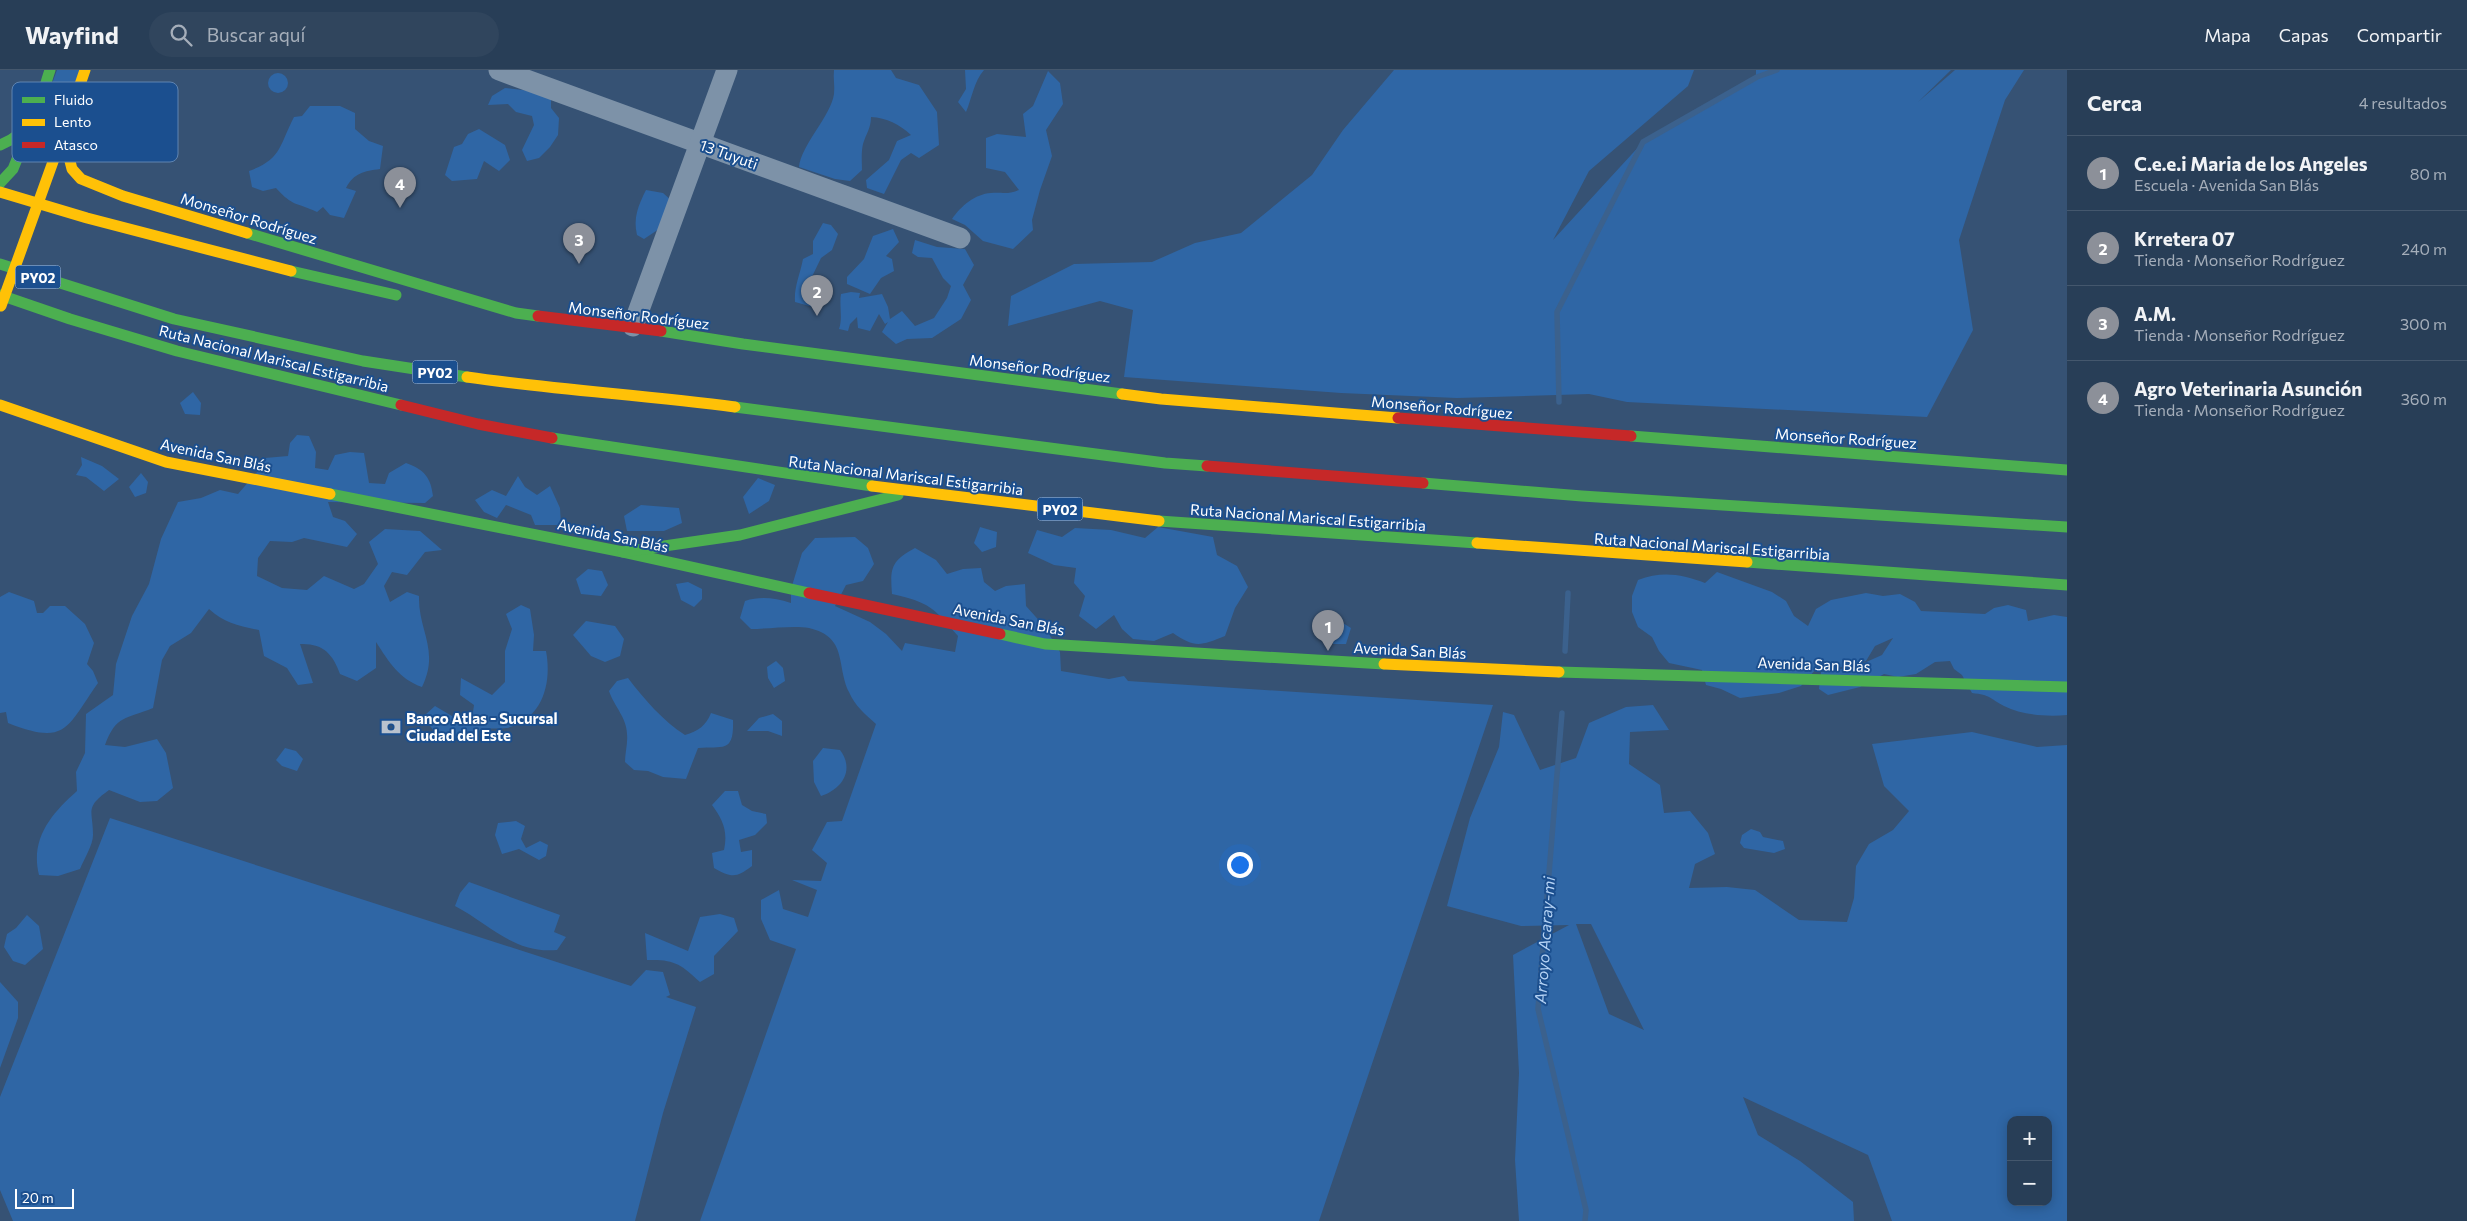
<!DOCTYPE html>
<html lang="es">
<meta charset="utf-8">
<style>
body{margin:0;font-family:Commissioner,sans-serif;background:#30455d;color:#f1f3f6}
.controls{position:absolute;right:15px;bottom:15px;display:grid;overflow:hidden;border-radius:10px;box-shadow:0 2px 12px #0003}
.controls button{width:45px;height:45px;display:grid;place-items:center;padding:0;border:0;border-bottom:1px solid #44576d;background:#283e57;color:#f1f3f6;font:25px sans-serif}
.scale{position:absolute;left:15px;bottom:12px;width:59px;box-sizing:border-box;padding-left:5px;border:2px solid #fff;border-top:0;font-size:14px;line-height:18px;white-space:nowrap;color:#fff;-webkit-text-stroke:4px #1b4f8f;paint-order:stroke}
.you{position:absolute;left:1239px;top:794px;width:18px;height:18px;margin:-12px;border:4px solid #fff;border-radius:50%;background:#1a73e8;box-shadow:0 0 0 8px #1a73e833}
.badge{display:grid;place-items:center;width:32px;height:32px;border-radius:50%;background:#8c9099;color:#fff;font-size:16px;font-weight:700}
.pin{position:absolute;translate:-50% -41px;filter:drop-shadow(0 1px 2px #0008)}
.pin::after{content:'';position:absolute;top:26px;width:18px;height:15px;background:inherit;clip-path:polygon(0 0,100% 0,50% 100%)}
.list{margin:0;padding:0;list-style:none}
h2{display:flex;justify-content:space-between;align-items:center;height:65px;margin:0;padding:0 20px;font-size:21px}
h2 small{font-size:16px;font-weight:400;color:#a5aeba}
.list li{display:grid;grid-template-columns:32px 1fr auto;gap:15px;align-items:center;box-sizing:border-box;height:75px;padding:0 20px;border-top:1px solid #44576d}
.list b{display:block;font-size:19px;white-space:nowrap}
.list p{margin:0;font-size:16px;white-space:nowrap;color:#a5aeba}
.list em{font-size:16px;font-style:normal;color:#a5aeba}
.icon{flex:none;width:28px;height:28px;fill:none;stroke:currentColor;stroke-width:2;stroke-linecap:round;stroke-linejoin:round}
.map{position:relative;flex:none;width:2067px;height:1151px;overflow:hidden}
header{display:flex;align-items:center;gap:30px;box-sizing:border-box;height:70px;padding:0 25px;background:#283e57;border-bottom:1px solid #44576d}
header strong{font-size:24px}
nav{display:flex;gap:28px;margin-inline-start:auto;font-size:18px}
.search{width:350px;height:45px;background:#30455d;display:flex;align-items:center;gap:12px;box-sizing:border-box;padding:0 18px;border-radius:28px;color:#a5aeba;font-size:19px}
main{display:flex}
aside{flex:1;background:#283e57}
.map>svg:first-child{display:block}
.green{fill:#2f66a5;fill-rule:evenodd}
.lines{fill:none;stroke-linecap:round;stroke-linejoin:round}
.stream{stroke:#3b618d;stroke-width:5.5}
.street{stroke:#7d92a8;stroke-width:21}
.fast{stroke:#4caf50;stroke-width:11}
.slow{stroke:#ffc107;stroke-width:11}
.jam{stroke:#c62828;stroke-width:11}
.slow-bridge{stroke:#ffc107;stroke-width:11}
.labels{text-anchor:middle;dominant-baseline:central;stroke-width:4;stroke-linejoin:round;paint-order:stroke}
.shield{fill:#1b4f8f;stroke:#bbcadd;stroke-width:1}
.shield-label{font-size:14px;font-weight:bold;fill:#fff}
.street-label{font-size:15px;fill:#fff;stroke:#1b4f8f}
.poi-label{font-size:15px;font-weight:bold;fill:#fff;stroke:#1b4f8f;text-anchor:start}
.water-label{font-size:16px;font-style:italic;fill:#b5d3f5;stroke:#1b4f8f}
.key{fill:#1b4f8f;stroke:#5f84b1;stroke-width:1}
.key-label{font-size:14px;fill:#fff}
</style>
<header>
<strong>Wayfind</strong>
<div class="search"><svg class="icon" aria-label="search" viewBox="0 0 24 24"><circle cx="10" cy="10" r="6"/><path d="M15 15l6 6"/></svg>Buscar aquí</div>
<nav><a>Mapa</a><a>Capas</a><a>Compartir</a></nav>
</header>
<main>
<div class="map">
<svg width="2067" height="1151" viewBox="0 0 2067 1151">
<rect width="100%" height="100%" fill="#365274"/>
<!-- green -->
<g class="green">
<polygon points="57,0 81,0 52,83 30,74"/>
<path d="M 834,0 L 891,0 L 896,8 L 919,15 L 937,42 L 939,75 L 919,88 L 911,83 L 901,90 L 884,124 L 867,118 L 866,110 L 889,90 L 897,71 L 911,65 C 899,54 887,48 871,47 C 871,58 866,64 863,74 C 861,83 862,91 862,100 L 850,111 L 835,109 L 799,97 C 801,75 831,46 834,24 C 835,16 833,8 834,0 Z"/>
<path d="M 965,0 L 984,0 C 974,11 972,28 966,42 L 958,32 L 966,19 Z"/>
<polygon points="1394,0 1694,0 1688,16 1589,101 1553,170 1643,72 1756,7 1756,0 1951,0 1918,32 1955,0 2024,0 2005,30 1959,170 1973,260 1927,347 1627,332 1589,324 1457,328 1341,323 1124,307 1133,240 1100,231 1008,256 1011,226 1074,194 1152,192 1195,173 1241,163 1312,105 1343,60"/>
<path d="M 1048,1 L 1060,13 L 1063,34 L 1046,60 L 1052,86 L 1040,120 L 1032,150 L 1033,160 L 1013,179 L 983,171 L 965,155 L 952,149 C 961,136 975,124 991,123 C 1003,122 1007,125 1019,120 L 1005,102 L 986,98 L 986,68 L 997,64 L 1026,67 L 1023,44 L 1033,36 Z"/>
<circle cx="278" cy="13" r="10"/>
<polygon points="505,18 539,22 551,29 551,38 559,48 558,65 550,77 539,88 527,91 522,80 534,55 532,46 516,42 508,34 488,35 492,26"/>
<path d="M 310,36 L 340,36 L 355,43 L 355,59 L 369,71 L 383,76 L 380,99 C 364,101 354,103 346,118 L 356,121 L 344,148 L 330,145 L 323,137 L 317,142 C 296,132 293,137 276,118 L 263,121 L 252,117 L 249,101 C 282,89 279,76 294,47 L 302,46 Z"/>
<polygon points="479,59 505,75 510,90 499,101 484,91 477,109 452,111 445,105 454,77 462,74 468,64"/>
<path d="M 646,120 L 663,123 L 672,131 L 662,157 L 644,169 L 637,165 C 633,148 638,136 646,120 Z"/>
<path d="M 823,153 L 831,155 L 838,164 L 832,180 L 821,188 L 806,219 L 820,230 L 813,237 L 795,232 C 794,216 800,205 803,189 L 813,184 L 813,171 Z"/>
<polygon points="893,159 899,172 886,186 892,189 894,201 881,208 870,224 847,214 847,207 864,189 873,166"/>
<path d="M 915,170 L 937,177 L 965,179 L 974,195 L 963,215 L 971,230 L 961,249 L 932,268 L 907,269 L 896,274 L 882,262 L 888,252 L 885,254 L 879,244 L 870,261 L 858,258 L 857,247 L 850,254 L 848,261 L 839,259 C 843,248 839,236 841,224 L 851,222 L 860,223 L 859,228 L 882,224 L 888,237 L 890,249 L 902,241 L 915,256 L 934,248 L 947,228 L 951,216 L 943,208 L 932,188 L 918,187 L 912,183 Z"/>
<polygon points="193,322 201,333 200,345 185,344 180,333"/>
<path d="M 297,365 L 309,366 L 316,382 L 315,398 L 328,400 L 335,385 L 350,382 L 364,383 L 369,413 L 385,414 L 389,403 L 406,393 C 424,399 431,408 433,426 L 425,433 L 328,432 L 333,447 L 345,451 L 357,464 L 347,477 L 304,468 L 292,472 L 270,471 L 258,488 L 257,506 L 282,518 L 307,520 L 324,506 L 354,519 L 364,514 L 378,494 L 369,472 L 385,459 L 420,461 L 442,480 L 425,482 L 407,505 L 392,502 L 384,516 L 390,532 L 407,522 L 419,526 C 418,561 440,580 422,617 C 399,609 389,592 376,572 L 376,598 L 357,611 L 340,604 C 333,584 323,573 300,574 L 313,613 L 298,615 L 287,598 L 264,586 L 259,560 C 239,556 224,553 209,539 L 191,563 L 170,576 L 162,590 L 153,638 C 126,649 116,645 105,675 L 125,677 L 157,669 L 166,683 L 173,718 L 157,731 L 140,732 L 109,720 C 84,738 93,740 93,765 C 93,775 84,789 80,799 L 58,806 L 39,805 C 30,769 51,744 77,721 L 76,702 L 85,683 L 86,644 L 113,625 L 116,594 L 132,546 L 149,514 L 161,469 L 178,432 L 201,428 L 220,420 L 238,424 L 258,401 L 265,388 L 288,386 L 290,373 Z"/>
<polygon points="81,387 102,396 119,409 104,421 86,407 76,405 82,395"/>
<polygon points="141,403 148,412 146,423 135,427 129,417"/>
<polygon points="518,406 525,417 537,425 550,416 560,438 561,455 535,455 531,445 506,435 497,448 484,442 475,430 492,420 506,426"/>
<polygon points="758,408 775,415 769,431 749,444 743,427"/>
<polygon points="641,435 679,438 682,453 664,461 627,461 624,446"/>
<polygon points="980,457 997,462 996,477 982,482 974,473"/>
<path d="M 1158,457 L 1213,467 L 1217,485 L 1237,496 L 1248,517 L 1235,538 L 1225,566 C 1200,576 1195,578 1173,563 L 1154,571 L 1133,569 L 1122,559 L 1114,545 L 1096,559 L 1079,546 L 1085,526 L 1074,513 L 1076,498 L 1054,495 L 1028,483 L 1037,460 L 1062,467 L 1075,458 L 1111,460 L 1145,468 Z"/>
<path d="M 855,467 L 868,478 L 874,494 L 863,511 L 846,515 L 835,536 L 870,552 L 886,564 L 902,581 L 905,573 L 955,582 L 958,566 C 934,538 929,532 892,524 C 890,498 891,491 915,478 L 936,490 L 947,504 L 963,499 L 981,498 L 984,512 L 995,521 L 1006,516 L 1025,514 L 1026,536 L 1044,556 L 1060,582 L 1061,601 L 1109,609 L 1124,606 L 1128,611 L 1493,635 L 1319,1151 L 700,1151 L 796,879 L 770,870 L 761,849 L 761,830 L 779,820 L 783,839 L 808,847 L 817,820 L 792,810 L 821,811 L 827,793 L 812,780 L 827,752 L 842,751 L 876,654 C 865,644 855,636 849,622 C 836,595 848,567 809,558 C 794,555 767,559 751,559 L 740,548 L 745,531 C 761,526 774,528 791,533 L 791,519 L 802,483 L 815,468 Z"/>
<polygon points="588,499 602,501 608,515 601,526 581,524 576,509"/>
<path d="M 1717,502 L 1772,522 L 1786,531 L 1794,546 L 1808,556 L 1816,539 L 1831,530 L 1866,523 L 1883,526 L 1900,524 L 1915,532 L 1921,541 L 1985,544 L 1994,538 L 2008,535 L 2026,540 L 2028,551 L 2054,545 L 2067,547 L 2067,645 C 2047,647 2022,645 2004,636 C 1989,628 1991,625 1972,623 L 1962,605 L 1954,599 L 1950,591 L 1935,592 L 1916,604 L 1898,607 L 1884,604 L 1860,617 L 1828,625 L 1819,619 L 1821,602 L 1855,597 L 1882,585 L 1893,568 L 1875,576 L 1866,591 L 1833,599 L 1816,599 L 1801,616 L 1779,623 L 1740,628 L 1721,619 L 1706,615 L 1702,600 L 1669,593 L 1659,581 L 1652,567 L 1638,557 L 1632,542 L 1632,526 L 1638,510 C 1662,501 1681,504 1705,513 Z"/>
<polygon points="688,512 702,519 702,529 694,537 681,530 676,514"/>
<path d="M 9,522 L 34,531 L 37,543 L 43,543 L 50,536 L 65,536 L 85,554 L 94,573 L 87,594 L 93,601 L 98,613 C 66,658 67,676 8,653 L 6,642 L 0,643 L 0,527 Z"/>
<path d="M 521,535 L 530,539 L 534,565 L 533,581 L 546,581 C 552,613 543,649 507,658 C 500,659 492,658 484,659 C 476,660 470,667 463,668 C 442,671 431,663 425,645 L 435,636 L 462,652 L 472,649 L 474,635 L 460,625 L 461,608 L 492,625 L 505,612 L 505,581 L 512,559 L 506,544 Z"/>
<polygon points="1338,550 1351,558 1346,574 1333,574 1329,562"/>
<polygon points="586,551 615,556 624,569 620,586 605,592 591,586 573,565"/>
<polygon points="776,591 783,598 785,611 774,618 768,608 767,597"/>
<path d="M 628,608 C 644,629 663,651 685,665 C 698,661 706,656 711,643 L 733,650 C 734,683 724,676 698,678 L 686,709 L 663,707 L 648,701 L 634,700 L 625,692 C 625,683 628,673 627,664 C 627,648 614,636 609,621 L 617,611 Z"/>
<path d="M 1653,635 L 1669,660 L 1630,662 L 1629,694 L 1660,715 L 1664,743 L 1690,741 L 1708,763 L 1715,784 L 1695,794 L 1689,818 L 1727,817 L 1755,820 L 1799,850 L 1847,852 L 1854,828 L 1856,796 L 1869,774 L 1893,760 L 1909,741 L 1884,716 L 1872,674 L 1972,662 L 2037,677 L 2067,675 L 2067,1151 L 1892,1151 L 1868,1085 L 1743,1027 L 1758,1065 L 1800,1091 L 1853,1132 L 1854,1151 L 1519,1151 L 1515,1090 L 1519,1003 L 1513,885 L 1569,855 L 1521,856 L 1447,836 L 1470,748 L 1499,677 L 1503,642 L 1514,645 L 1540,700 L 1576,688 L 1589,653 L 1626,637 ZM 1576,854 L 1591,854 L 1644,960 L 1609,944 ZM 2011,1050 L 2048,1050 L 2048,1132 L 2011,1132 Z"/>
<polygon points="773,644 782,651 782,666 768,661 747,661 759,648"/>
<polygon points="285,678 296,681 303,689 297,701 282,696 276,690"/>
<path d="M 823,678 L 840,680 C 855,700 842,719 821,726 L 814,712 L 813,691 Z"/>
<path d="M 725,721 L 738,721 L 742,735 L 752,741 L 766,744 L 767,753 L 755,765 L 739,770 L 741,782 L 752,780 L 752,796 C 736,808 732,808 714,798 L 712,783 L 724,780 C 728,761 723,750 712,735 Z"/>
<polygon points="110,748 631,916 646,900 663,902 670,925 666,927 696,937 663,1043 635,1151 13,1151 0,1120 0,1027"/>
<polygon points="516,751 525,756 521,769 526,778 540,771 548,775 546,786 539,790 519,779 502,784 495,765 498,753"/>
<polygon points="1751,759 1760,762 1763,767 1783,771 1785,779 1774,783 1744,778 1740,773 1742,765"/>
<path d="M 469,812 L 560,845 L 554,862 L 566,867 L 557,880 C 514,884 491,855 455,836 L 460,823 Z"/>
<path d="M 720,844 L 734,848 L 738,861 L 714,886 L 714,904 L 700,912 C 681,894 674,889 647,890 L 645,863 L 688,881 L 700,847 Z"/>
<polygon points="27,845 39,856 43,879 25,895 13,891 4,877 7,864 16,858"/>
<polygon points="0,912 18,932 18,948 0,998"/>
</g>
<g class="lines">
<!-- stream -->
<g class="stream">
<polyline points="1559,332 1557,242 1643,72 1757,7 1777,0"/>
<polyline points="1565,581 1568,523"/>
<polyline points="1562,643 1538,939 1586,1140 1585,1151"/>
</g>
<!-- street -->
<g class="street">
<polyline points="499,0 960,168"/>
<polyline points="633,256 727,0"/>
</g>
<!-- fast -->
<g class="fast">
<path d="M 0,75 C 36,61 39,33 50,0"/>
<polyline points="0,113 13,99 30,57"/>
<polyline points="247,163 516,243 538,246"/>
<polyline points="0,194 174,249 363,291 467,307"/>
<polyline points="291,201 396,225"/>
<polyline points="0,225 70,249 177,281 401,335"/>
<polyline points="661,261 743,274 1122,324"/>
<polyline points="735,337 1165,393 1207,396"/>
<polyline points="1631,366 2067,400"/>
<polyline points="552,368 872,416"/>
<polyline points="1423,413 1582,426 2067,457"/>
<polyline points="330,424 623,482 809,523"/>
<polyline points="1159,451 1477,473"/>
<polyline points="623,482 740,465 898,425"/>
<polyline points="1747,492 2067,515"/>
<polyline points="1000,564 1045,574 1384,594"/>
<polyline points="1559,602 2067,617"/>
</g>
<!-- slow -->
<g class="slow">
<polyline points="85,0 63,64 72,99 81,109 123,126 247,163"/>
<polyline points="0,122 87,148 291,201"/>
<path d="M 467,307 C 556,320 646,325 735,337"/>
<polyline points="1122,324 1161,329 1398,348"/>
<polyline points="0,335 166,392 330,424"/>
<polyline points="872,416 1159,451"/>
<polyline points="1477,473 1747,492"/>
<polyline points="1384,594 1559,602"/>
</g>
<!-- jam -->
<g class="jam">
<polyline points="538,246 661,261"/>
<polyline points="401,335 478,354 552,368"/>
<polyline points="1398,348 1631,366"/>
<polyline points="1207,396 1423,413"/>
<polyline points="809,523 1000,564"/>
</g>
<!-- slow-bridge -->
<polyline class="slow-bridge" points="1,236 63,64"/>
</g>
<!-- icons -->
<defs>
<symbol id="bank-bare" viewBox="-9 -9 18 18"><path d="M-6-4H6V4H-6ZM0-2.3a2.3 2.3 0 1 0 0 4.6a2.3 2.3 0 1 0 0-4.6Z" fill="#b9c2ce" stroke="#1b4f8f" stroke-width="2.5" paint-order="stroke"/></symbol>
</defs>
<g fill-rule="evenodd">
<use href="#bank-bare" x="377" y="643" width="28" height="28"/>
</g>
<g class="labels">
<!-- shield labels -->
<g class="shield">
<rect x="15.5" y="195.5" width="45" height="23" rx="4"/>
<rect x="412.5" y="290.5" width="45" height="23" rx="4"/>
<rect x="1037.5" y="427.5" width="45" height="23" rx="4"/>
</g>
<g class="shield-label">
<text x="38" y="207">PY02</text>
<text x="435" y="302">PY02</text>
<text x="1060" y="439">PY02</text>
</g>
<!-- street labels -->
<g class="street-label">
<text transform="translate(729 84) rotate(20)">13 Tuyuti</text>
<text transform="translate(249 148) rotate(17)">Monseñor Rodríguez</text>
<text transform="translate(639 245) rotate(7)">Monseñor Rodríguez</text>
<text transform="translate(274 288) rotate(14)">Ruta Nacional Mariscal Estigarribia</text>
<text transform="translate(1040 298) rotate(7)">Monseñor Rodríguez</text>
<text transform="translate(1442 337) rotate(5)">Monseñor Rodríguez</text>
<text transform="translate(1846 368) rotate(4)">Monseñor Rodríguez</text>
<text transform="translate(216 385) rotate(12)">Avenida San Blás</text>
<text transform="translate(906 405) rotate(7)">Ruta Nacional Mariscal Estigarribia</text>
<text transform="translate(1308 447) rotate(4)">Ruta Nacional Mariscal Estigarribia</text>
<text transform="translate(613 465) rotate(12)">Avenida San Blás</text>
<text transform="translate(1712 476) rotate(4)">Ruta Nacional Mariscal Estigarribia</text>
<text transform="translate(1009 549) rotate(11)">Avenida San Blás</text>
<text transform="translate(1410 580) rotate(3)">Avenida San Blás</text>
<text transform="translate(1814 594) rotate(2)">Avenida San Blás</text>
</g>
<!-- poi labels -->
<g class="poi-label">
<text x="406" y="648">Banco Atlas - Sucursal<tspan x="406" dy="17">Ciudad del Este</tspan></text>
</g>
<!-- water labels -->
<g class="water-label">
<text transform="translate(1544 870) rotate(-86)">Arroyo Acaray-mi</text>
</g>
</g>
<!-- legend -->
<rect x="12" y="12" width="166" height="80" rx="8" class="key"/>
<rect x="22" y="27" width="23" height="6" fill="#4caf50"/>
<rect x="22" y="49" width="23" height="7" fill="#ffc107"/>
<rect x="22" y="72" width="23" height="6" fill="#c62828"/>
<g class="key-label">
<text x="54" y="35">Fluido</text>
<text x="54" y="57">Lento</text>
<text x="54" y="80">Atasco</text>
</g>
</svg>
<div class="controls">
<button>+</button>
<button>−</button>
</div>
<div class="scale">20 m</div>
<div class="you"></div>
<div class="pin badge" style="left:1328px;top:581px">1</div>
<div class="pin badge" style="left:817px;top:246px">2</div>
<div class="pin badge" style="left:579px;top:194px">3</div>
<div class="pin badge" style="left:400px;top:138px">4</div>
</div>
<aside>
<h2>Cerca<small>4 resultados</small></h2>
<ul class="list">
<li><span class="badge">1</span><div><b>C.e.e.i Maria de los Angeles</b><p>Escuela · Avenida San Blás</p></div><em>80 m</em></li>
<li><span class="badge">2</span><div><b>Krretera 07</b><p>Tienda · Monseñor Rodríguez</p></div><em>240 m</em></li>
<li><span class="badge">3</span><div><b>A.M.</b><p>Tienda · Monseñor Rodríguez</p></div><em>300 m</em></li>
<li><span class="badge">4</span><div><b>Agro Veterinaria Asunción</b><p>Tienda · Monseñor Rodríguez</p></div><em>360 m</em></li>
</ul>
</aside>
</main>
